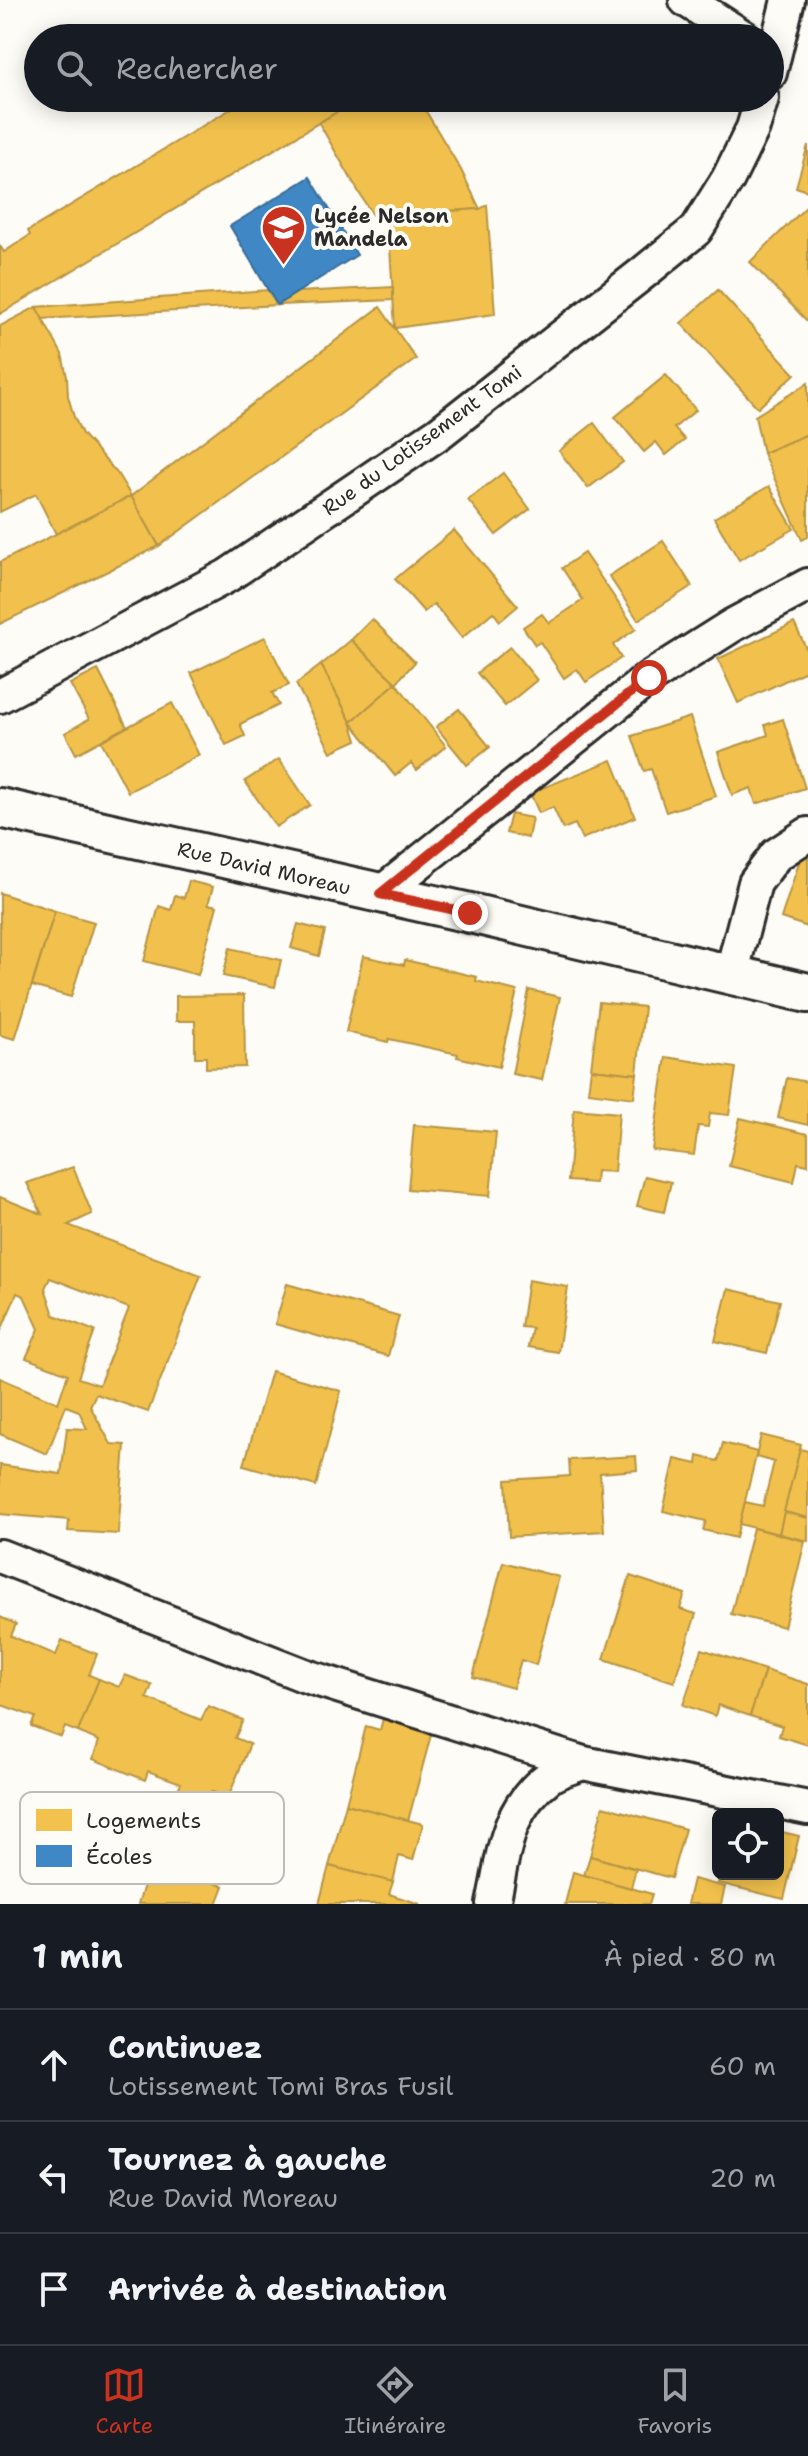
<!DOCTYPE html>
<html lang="fr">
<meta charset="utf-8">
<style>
body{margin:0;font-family:"Shantell Sans",sans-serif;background:#242831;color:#f1f3f6}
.controls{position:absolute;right:24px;bottom:24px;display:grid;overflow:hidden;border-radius:12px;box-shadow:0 4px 20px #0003}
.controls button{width:72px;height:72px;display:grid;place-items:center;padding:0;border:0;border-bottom:2px solid #363941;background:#171b24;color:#f1f3f6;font:40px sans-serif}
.stop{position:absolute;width:24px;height:24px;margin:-18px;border:6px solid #c8321e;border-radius:50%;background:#fff}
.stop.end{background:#c8321e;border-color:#fff;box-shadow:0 2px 8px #0008}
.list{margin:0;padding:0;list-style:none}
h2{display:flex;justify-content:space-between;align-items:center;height:104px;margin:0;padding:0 32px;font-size:34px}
h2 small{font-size:26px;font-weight:400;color:#9ea1a6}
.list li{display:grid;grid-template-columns:52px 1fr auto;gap:24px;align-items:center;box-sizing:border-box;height:112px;padding:0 32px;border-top:2px solid #363941}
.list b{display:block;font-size:30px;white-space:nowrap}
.list p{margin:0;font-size:26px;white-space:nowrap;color:#9ea1a6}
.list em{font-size:26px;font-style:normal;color:#9ea1a6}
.icon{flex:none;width:44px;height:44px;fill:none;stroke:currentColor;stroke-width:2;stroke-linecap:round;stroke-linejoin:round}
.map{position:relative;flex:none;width:808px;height:1904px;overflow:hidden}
.search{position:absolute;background:#171b24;box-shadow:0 4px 20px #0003;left:24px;right:24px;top:24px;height:88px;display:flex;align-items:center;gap:20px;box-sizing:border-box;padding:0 28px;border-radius:44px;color:#9ea1a6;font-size:30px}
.sheet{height:440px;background:#171b24}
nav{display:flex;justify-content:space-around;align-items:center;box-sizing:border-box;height:112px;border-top:2px solid #363941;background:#171b24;font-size:22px;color:#9ea1a6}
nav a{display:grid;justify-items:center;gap:4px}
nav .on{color:#c8321e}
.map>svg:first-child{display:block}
.homes{fill:#f2c14e;stroke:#b69444;stroke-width:2;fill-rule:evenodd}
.schools{fill:#3f88c5;stroke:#396c97;stroke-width:2}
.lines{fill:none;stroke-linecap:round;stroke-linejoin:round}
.minor-casing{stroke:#2b2b2b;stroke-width:38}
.tertiary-casing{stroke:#2b2b2b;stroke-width:44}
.minor{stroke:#fdfcf7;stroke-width:32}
.tertiary{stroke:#fdfcf7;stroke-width:38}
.route{stroke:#c8321e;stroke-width:10}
.labels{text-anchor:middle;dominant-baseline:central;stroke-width:8;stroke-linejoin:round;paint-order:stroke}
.poi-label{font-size:20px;font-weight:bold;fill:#2b2b2b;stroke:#fdfcf7;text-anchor:start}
.street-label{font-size:20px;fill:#2b2b2b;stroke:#fdfcf7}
.key{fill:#fdfcf7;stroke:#bebdba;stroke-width:2}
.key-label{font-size:22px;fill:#2b2b2b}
</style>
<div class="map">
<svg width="808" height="1904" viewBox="0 0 808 1904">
<rect width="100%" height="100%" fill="#fdfcf7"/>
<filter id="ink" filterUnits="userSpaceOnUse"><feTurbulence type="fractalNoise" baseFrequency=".0125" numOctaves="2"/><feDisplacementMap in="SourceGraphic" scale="16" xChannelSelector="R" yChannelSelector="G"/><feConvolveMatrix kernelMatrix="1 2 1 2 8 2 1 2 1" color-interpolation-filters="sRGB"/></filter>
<g filter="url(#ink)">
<!-- homes -->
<g class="homes">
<polygon points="249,98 360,98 0,314 0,246 4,252 30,235 28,231"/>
<polygon points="360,98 418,98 461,170 480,209 388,215 376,222 319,123"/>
<polygon points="808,145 808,191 796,187"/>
<polygon points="487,205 495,314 395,328 388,215 480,209"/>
<polygon points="808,205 808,322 750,262"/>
<polygon points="393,287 393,300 277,305 298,292"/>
<polygon points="268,290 277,305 42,319 36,307"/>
<polygon points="718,290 795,374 758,408 681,323"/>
<polygon points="36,307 62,354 67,377 68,396 74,417 82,434 117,473 131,496 56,534 36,494 0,512 0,326"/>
<polygon points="380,307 416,359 159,546 131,496"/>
<polygon points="666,375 696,410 674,428 685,440 666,455 656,442 644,452 615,417"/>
<polygon points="808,383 808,434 763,453 755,416"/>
<polygon points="594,423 623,462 588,488 559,451"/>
<polygon points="808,434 808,537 802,540 763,453"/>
<polygon points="503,473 530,509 496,535 468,500"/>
<polygon points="769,486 794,529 739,560 714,518"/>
<polygon points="131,496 159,546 0,624 0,562"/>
<polygon points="454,530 518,606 500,621 493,612 462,638 434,604 424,612 395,579"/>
<polygon points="663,541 692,586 638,620 609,576"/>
<polygon points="584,553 636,629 613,645 621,658 586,682 577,669 564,678 540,642 535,645 523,627 542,614 549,623 583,600 562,568"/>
<polygon points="372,619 415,662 396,683 351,640"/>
<polygon points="794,623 808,652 808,670 738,703 718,659"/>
<polygon points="265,637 289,685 272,693 279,705 240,724 245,736 226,745 191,673"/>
<polygon points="351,640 396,683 351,722 321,665"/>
<polygon points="510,647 537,680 505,706 477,673"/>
<polygon points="321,665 351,722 357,740 331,752 296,684"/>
<polygon points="98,670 127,727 76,754 65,733 89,719 70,684"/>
<polygon points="396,683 446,746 417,770 411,763 395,776 351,722"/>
<polygon points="172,703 199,755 128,792 101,741"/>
<polygon points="459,709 490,747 467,765 436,727"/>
<polygon points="690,717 716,796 666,812 651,769 644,771 632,736"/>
<polygon points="783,719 805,788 756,804 751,788 732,795 718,752 768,735 765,725"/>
<polygon points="279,759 310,805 276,827 245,781"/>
<polygon points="612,760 635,817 582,839 575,824 563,829 553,807 539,813 530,793"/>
<polygon points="511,814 532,818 528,838 506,833"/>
<polygon points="802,853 808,855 808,927 781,918"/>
<polygon points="189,881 213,887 208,904 217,906 198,975 144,961 159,906 171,910 175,895 184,898"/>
<polygon points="0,893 55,911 15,1039 0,1035"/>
<polygon points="55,911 94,922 71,997 32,986"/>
<polygon points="298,924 325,931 319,956 291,948"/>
<polygon points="230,948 281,960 275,987 223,976"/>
<polygon points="363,956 404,965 405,960 477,977 476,981 517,991 499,1067 457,1057 458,1054 389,1039 388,1042 346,1032"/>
<polygon points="529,990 560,997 542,1080 512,1074"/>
<polygon points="244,995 245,1067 206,1068 206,1057 195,1057 195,1021 176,1021 176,996"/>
<polygon points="599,1002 644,1007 637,1074 591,1069"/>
<polygon points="666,1057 736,1068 729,1115 710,1113 708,1127 698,1126 694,1155 652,1150"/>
<polygon points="591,1069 637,1074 634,1098 588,1092"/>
<polygon points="787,1078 808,1082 808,1125 778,1118"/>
<polygon points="574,1109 619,1113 614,1172 596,1171 595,1183 568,1181"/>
<polygon points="740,1118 808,1134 808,1165 798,1163 794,1182 729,1166"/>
<polygon points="414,1125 496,1132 490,1196 408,1189"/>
<path d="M 73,1167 L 92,1214 L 68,1225 L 201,1275 L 148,1412 L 96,1394 L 90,1406 L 111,1444 L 125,1445 L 118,1534 L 68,1531 L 69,1520 L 0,1514 L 0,1465 L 61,1474 L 67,1428 L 87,1429 L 79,1411 L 66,1406 L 47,1454 L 0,1434 L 0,1378 L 58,1403 L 68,1374 L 26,1358 L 39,1329 L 24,1296 L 17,1293 L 0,1333 L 0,1197 L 42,1214 L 27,1183 ZM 50,1278 L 129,1308 L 99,1385 L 78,1378 L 95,1331 L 54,1315 L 45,1288 Z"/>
<polygon points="645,1176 671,1182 664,1212 637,1206"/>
<polygon points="528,1280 568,1287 558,1352 528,1347 532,1328 521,1327"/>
<polygon points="287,1284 399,1316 388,1356 275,1324"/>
<polygon points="728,1289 780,1301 767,1353 715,1341"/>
<polygon points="271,1371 341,1391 316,1486 244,1465"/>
<polygon points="761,1435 801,1445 779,1534 739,1524 745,1502 763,1506 774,1462 756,1457"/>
<polygon points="723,1443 757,1452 736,1538 703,1530 706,1521 663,1511 675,1459 697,1464 698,1456 718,1461"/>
<polygon points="800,1449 808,1451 808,1518 784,1512"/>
<polygon points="636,1456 637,1470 600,1473 604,1531 509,1537 506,1480 570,1476 569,1460"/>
<polygon points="784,1512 808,1518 808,1541 779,1534"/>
<polygon points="753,1528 805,1541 784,1627 731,1614"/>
<polygon points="503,1562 559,1577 536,1665 521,1660 513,1688 473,1677"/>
<polygon points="630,1576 685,1594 680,1609 696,1614 674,1682 604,1659"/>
<polygon points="0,1617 16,1624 11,1636 56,1655 62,1640 97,1654 89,1675 99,1679 78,1732 65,1727 61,1737 31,1726 35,1717 2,1705 0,1711"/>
<polygon points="702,1649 765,1670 750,1716 718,1705 715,1716 683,1705"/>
<polygon points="765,1670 808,1684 808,1745 779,1736 782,1726 750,1716"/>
<polygon points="125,1675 152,1685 147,1698 201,1720 208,1706 243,1720 235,1738 250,1744 228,1798 211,1791 207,1803 177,1791 181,1783 148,1771 145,1780 93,1759 99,1741 78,1732 99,1679 119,1687"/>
<polygon points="385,1711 427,1722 424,1733 431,1735 408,1821 346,1804 366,1726 380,1730"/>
<polygon points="346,1804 423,1824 413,1860 399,1856 393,1882 329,1866"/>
<polygon points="603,1806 685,1829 671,1878 590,1856"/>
<polygon points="778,1831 799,1836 784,1899 718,1883 720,1874 778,1874"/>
<polygon points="590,1856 636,1869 631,1888 584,1875"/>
<polygon points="329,1866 393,1882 389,1894 420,1904 319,1904"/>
<polygon points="170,1870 224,1886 217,1904 138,1904 146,1879 165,1886"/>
<polygon points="573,1872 652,1894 649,1904 565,1904"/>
<polygon points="693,1879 725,1887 721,1904 687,1904"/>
</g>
<!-- schools -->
<polygon class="schools" points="310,177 357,255 277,305 230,226"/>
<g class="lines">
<defs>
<g id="minor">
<polyline points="686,0 745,38"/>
<polyline points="770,73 788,0"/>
<polyline points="0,696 227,576 439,433 643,273 696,230 728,179 753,128 762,98"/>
<polyline points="380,894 649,678 733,625 808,585"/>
<polyline points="731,975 755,883 776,855 808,834"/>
<polyline points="0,1556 306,1676 583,1763"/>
<path d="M 493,1904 C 504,1854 505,1810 549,1777 C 559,1770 573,1767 583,1763 L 808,1808"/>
</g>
<polyline id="tertiary" points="0,808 470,913 808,993"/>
</defs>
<!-- minor casing -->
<use href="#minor" class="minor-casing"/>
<!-- tertiary casing -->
<use href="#tertiary" class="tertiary-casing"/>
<!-- minor -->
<use href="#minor" class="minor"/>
<!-- tertiary -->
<use href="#tertiary" class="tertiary"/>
</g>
</g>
<g class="lines" filter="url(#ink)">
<!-- route -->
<polyline class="route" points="470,913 380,894 649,678"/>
</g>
<!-- icons -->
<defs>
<symbol id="school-pin" viewBox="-11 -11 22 30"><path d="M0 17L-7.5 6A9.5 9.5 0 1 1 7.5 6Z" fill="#c8321e" stroke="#fdfcf7"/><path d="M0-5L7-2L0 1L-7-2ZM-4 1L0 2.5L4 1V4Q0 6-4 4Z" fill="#fff"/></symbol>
</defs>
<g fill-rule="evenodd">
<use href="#school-pin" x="258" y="202" width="51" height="69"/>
</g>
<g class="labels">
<!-- poi labels -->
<g class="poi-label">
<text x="314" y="216">Lycée Nelson<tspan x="314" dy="23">Mandela</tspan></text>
</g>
<!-- street labels -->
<g class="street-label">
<text transform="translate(422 440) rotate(-36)">Rue du Lotissement Tomi</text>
<text transform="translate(264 868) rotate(13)">Rue David Moreau</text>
</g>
</g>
<!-- legend -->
<rect x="20" y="1792" width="264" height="92" rx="12" class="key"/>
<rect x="36" y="1809" width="36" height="22" fill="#f2c14e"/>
<rect x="36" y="1845" width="36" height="22" fill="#3f88c5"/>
<g class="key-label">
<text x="86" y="1828">Logements</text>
<text x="86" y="1864">Écoles</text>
</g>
</svg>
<div class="controls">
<button><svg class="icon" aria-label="locate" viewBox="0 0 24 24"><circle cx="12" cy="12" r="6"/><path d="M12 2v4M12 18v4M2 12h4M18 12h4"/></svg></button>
</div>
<div class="stop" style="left:649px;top:678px"></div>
<div class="stop end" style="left:470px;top:913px"></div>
<div class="search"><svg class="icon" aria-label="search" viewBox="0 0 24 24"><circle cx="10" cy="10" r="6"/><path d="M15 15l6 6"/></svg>Rechercher</div>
</div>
<section class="sheet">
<h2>1 min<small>À pied · 80 m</small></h2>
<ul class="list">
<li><svg class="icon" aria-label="ahead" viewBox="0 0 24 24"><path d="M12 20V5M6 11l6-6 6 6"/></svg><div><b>Continuez</b><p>Lotissement Tomi Bras Fusil</p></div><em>60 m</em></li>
<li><svg class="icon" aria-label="left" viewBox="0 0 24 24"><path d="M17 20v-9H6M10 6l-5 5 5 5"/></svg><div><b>Tournez à gauche</b><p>Rue David Moreau</p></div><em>20 m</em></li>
<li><svg class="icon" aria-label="arrive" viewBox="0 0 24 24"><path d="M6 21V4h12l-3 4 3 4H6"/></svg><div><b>Arrivée à destination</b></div></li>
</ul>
</section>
<nav>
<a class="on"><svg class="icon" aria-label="map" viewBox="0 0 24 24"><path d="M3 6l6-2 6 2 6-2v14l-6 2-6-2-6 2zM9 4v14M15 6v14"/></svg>Carte</a>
<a><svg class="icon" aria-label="directions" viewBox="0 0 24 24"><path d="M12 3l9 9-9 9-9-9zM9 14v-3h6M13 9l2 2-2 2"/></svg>Itinéraire</a>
<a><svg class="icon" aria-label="saved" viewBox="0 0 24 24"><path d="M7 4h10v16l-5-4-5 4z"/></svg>Favoris</a>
</nav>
